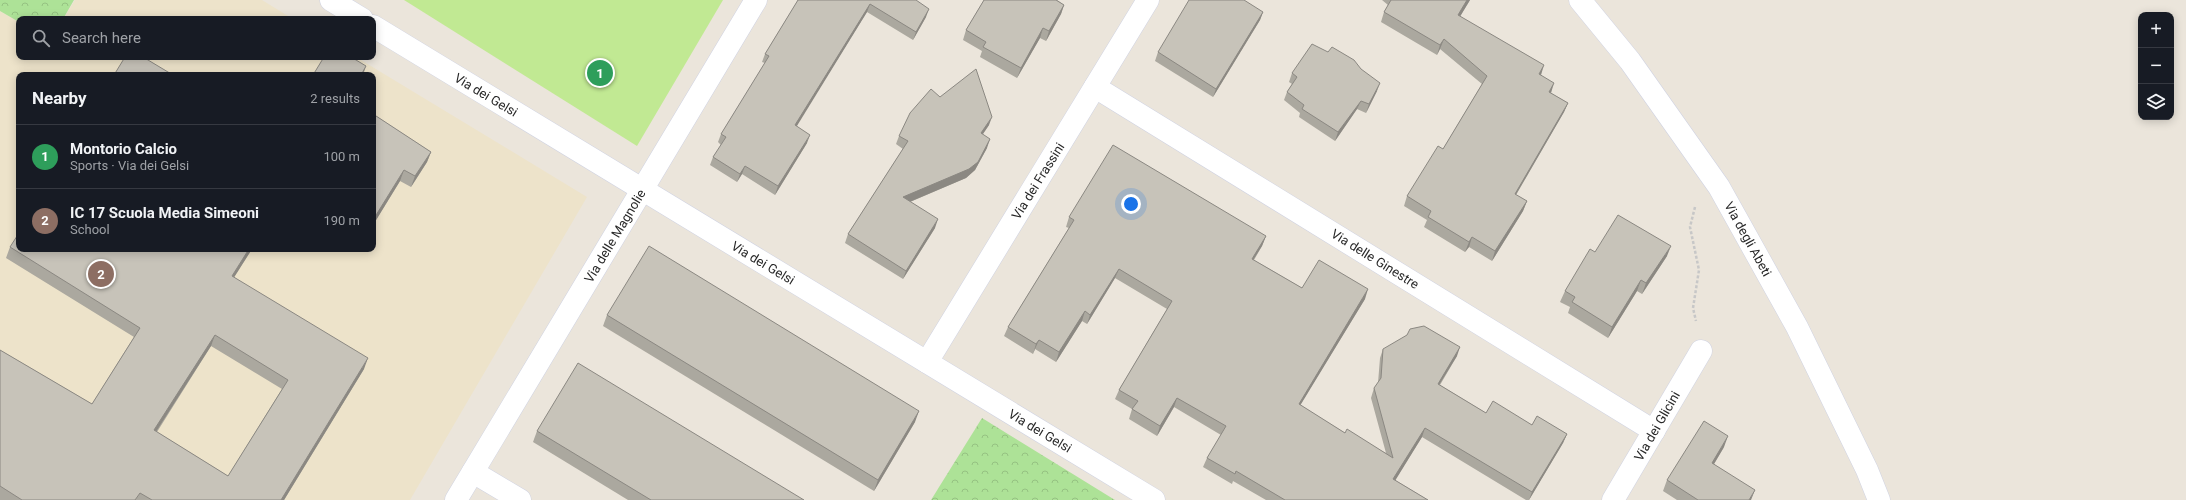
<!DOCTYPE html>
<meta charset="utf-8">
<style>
body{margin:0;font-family:Roboto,sans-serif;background:#242831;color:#f1f3f6}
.controls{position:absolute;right:12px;top:12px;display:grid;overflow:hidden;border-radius:8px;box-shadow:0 2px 10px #0003}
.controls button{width:36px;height:36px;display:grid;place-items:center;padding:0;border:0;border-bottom:1px solid #363941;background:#171b24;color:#f1f3f6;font:20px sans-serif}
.you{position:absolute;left:1131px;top:204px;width:14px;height:14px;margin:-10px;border:3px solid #fff;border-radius:50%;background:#1a73e8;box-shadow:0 0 0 6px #1a73e833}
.badge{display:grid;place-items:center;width:26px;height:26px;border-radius:50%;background:#7c3aed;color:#fff;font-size:13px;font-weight:700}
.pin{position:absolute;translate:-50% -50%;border:2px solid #fff;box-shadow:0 1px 4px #0006}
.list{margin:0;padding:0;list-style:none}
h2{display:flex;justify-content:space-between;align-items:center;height:52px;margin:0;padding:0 16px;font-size:17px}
h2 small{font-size:13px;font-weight:400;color:#9ea1a6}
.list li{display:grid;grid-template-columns:26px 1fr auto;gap:12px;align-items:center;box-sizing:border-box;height:64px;padding:0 16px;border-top:1px solid #363941}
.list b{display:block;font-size:15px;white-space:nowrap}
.list p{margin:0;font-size:13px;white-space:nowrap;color:#9ea1a6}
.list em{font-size:13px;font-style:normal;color:#9ea1a6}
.icon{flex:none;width:22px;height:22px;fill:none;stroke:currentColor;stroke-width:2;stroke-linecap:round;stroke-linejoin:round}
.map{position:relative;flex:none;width:2186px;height:500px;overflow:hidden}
.search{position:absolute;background:#171b24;box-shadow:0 2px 10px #0003;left:16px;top:16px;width:360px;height:44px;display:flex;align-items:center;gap:10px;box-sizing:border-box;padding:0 14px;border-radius:8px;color:#9ea1a6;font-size:15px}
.panel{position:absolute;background:#171b24;box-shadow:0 2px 10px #0003;left:16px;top:72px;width:360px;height:180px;border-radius:8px}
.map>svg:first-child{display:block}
.education{fill:#ede3ca;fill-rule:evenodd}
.park{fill:url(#park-crowns)}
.pitch{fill:#c1e993}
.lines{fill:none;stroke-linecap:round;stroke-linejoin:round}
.street-casing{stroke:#d0d3e2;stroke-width:23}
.secondary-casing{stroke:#d0d3e2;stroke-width:23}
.path{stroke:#c7c7c7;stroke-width:2.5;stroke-dasharray:3 2;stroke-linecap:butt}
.street{stroke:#fff;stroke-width:22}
.secondary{stroke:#fff;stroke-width:22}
.wall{fill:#aba89f;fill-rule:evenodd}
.shaded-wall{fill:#8b8882}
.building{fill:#c7c3b9;stroke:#8b8882;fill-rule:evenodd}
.labels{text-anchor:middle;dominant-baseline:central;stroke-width:3;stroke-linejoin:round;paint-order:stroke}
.street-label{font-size:13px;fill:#292929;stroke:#fff}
</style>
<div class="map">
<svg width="2186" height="500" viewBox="0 0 2186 500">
<defs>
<pattern id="park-crowns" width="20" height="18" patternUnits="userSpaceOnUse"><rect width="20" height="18" fill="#ade297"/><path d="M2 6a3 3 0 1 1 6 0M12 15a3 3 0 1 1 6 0" fill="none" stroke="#95c282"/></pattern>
</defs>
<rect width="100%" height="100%" fill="#ebe5db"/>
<!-- education -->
<g class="education">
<polygon points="75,0 262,0 293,19 63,19"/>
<path d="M 0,11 L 19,22 L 19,57 L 356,57 L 587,197 L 410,500 L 0,500 ZM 19,75 L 373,75 L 373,249 L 19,249 Z"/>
</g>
<!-- park -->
<g class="park">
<polygon points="0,0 74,0 63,19 19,19 19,22 0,11"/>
<polygon points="982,418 1115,500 931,500"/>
</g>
<!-- pitch -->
<polygon class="pitch" points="404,0 723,0 637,146"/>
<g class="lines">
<defs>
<g id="street">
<polyline points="331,0 362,19"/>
<polyline points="373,26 1154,500"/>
<polyline points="1095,87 1654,431"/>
<polyline points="927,362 1148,0"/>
<polyline points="473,472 520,500"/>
<polyline points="456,500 756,0"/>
<polyline points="1613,500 1701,351"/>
</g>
<polyline id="secondary" points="1580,0 1630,61 1719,187 1797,327 1867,470 1879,500"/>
</defs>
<!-- street casing -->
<use href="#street" class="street-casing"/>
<!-- secondary casing -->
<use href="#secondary" class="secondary-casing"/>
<!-- path -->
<polyline class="path" points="1695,207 1690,227 1699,270 1693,308 1696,321"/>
<!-- street -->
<use href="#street" class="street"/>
<!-- secondary -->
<use href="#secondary" class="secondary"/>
</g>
<!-- wall -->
<g class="wall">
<polygon points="798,0 916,0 926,17 913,40 867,12 796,126 807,143 775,195 742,174 737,182 710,165 713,157 721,145 718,142 721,134 765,63 762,62 765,54"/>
<polygon points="984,0 1057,0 1064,5 1061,14 1046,41 1040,38 1017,78 980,57 982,51 963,40 966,30"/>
<polygon points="1382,0 1470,0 1460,16 1540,75 1551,93 1568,103 1564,112 1516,195 1527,201 1523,211 1492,261 1469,247 1465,252 1424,227 1427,220 1404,206 1407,196 1443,149 1482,84 1440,49 1437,55 1381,22 1384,12 1388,5"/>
<polygon points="1263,12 1260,20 1213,97 1155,61 1158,52"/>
<polygon points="1292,73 1377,91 1366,113 1357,109 1335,141 1299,117 1300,113 1284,100 1287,92 1292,84 1289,82"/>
<polygon points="940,97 989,125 983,134 987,148 975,170 966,178 910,202 935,228 903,279 845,243 848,234 903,149 896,144 899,136"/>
<polygon points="373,114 431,152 427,162 411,187 400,181 373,225"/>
<polygon points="1069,217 1266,236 1262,246 1254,260 1302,288 1365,299 1300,405 1345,433 1386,453 1371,398 1374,388 1378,383 1380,358 1383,349 1457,356 1440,385 1486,413 1567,434 1563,443 1529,500 1526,500 1422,437 1395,480 1428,500 1266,500 1233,481 1232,484 1203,467 1207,458 1221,435 1174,407 1157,436 1129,419 1132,409 1115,399 1119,390 1167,309 1115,278 1087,324 1082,321 1056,362 1035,349 1033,354 1004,336 1008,327 1069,228 1066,227"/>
<path d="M 10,247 L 252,249 L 234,277 L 364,369 L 284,500 L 0,500 L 0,350 L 92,404 L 134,337 L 6,258 ZM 211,346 L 282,389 L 228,476 L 157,432 Z"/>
<polygon points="1595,252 1667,256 1642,294 1637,291 1608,338 1568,313 1570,307 1560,302 1565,291"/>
<polygon points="607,315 915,422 874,491 603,326"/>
<polygon points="537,431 804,500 628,500 533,442"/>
<polygon points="1724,447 1714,464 1751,500 1677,500 1663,491 1667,480"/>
</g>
<!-- shaded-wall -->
<g class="shaded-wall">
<polygon points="1467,0 1470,0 1455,25 1458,15"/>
<polygon points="870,4 867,12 792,134 795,125"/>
<polygon points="1064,5 1061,14 1046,41 1049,31"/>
<polygon points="929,9 926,17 913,40 916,32"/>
<polygon points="1263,12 1260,20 1213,97 1216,89"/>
<polygon points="1043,28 1040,38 1017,78 1021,68"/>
<polygon points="1444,39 1440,49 1437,55 1440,45"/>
<polygon points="1544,65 1541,75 1535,84 1539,74"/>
<polygon points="366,66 363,75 361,75"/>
<polygon points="1380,83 1377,91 1366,113 1369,104"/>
<polygon points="1554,83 1551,93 1549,92"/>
<polygon points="1361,101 1357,109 1335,141 1338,132"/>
<polygon points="1568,103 1564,112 1511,203 1515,194"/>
<polygon points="992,117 989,125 978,141 981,133"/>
<polygon points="810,135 807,143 775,195 778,186"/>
<polygon points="990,139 987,148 975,170 966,178 900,206 903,197"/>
<polygon points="431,152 427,162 411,187 415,176"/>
<polygon points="745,166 742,174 737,182 740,174"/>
<polygon points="404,170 400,181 373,225 373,220"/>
<polygon points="1527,201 1523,211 1492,261 1495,251"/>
<polygon points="938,219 935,228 903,279 906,271"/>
<polygon points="1266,236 1262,246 1248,268 1252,259"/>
<polygon points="1472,237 1469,247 1465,252 1469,242"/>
<polygon points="1671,246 1667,256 1642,294 1646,283"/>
<polygon points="249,249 252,249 228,287 232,276"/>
<polygon points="1119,269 1115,278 1087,324 1090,315"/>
<polygon points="1641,280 1637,291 1608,338 1612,327"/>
<polygon points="1368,289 1365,299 1295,414 1299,404"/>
<polygon points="1085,311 1082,321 1056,362 1059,352"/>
<polygon points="215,335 211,346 150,441 154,430"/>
<polygon points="1039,340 1035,349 1033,354 1036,344"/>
<polygon points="1460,347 1457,356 1434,393 1438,384"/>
<polygon points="368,358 364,369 284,500 281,500"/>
<polygon points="1177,398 1174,407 1157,436 1160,426"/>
<polygon points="919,411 915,422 874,491 878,480"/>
<polygon points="1425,428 1422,437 1390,489 1393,479"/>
<polygon points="1567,434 1563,443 1529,500 1532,492"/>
<polygon points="1728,436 1724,447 1708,474 1712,463"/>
<polygon points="1755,490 1751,500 1749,500"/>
</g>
<!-- building -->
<g class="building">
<polygon points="798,0 916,0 929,9 916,32 870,4 795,125 810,135 778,186 745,166 740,174 713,157 726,137 721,134 769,56 765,54"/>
<polygon points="984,0 1056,0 1064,5 1049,31 1043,28 1021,68 983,47 986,42 966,30"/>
<polygon points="1189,0 1244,0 1263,12 1216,89 1158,52"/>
<polygon points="1391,0 1467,0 1458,15 1544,65 1539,74 1554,83 1549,92 1568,103 1515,194 1527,201 1495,251 1472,237 1469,242 1428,217 1431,211 1407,196 1438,146 1443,149 1487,76 1444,39 1440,45 1384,12"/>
<polygon points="1312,44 1328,52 1332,47 1354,60 1361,69 1380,83 1369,104 1361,101 1338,132 1302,109 1304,105 1287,92 1297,77 1292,73"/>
<polygon points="125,57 143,57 173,75 114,75"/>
<polygon points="324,57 351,57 366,66 361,75 313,75"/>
<polygon points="976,69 992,117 981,133 990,139 978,162 969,169 903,197 938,219 906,271 848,234 908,141 899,136 910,113 931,89 940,97"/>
<polygon points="373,114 431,152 415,176 404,170 373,220"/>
<polygon points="1113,145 1266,236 1252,259 1302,288 1319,260 1368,289 1299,404 1345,433 1347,429 1393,458 1374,388 1381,378 1383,349 1407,335 1410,329 1424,326 1460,347 1438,384 1486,413 1493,401 1532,425 1537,416 1567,434 1532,492 1425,428 1393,479 1428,500 1285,500 1236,471 1235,474 1207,458 1226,426 1177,398 1160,426 1132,409 1138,401 1119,390 1172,301 1119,269 1090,315 1085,311 1059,352 1039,340 1036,344 1008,327 1074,220 1069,217"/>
<polygon points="1618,215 1671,246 1646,283 1641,280 1612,327 1572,302 1575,297 1565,291 1590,249 1595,252"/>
<path d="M 19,233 L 19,249 L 249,249 L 232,276 L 368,358 L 281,500 L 152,500 L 140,493 L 135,500 L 22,500 L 0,486 L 0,350 L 92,404 L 140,328 L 10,247 ZM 215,335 L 288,380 L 228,476 L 154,430 Z"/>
<polygon points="649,246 919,411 878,480 607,315"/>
<polygon points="578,363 804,500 651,500 537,431"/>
<polygon points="1704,421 1728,436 1712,463 1755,490 1749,500 1698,500 1667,480"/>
</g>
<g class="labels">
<!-- street labels -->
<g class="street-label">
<text transform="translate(486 95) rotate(31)">Via dei Gelsi</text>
<text transform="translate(1038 181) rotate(-58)">Via dei Frassini</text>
<text transform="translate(615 236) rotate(-59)">Via delle Magnolie</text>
<text transform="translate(1748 239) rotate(61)">Via degli Abeti</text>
<text transform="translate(1375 259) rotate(32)">Via delle Ginestre</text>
<text transform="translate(763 263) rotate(31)">Via dei Gelsi</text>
<text transform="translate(1657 426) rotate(-60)">Via dei Glicini</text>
<text transform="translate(1040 431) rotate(31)">Via dei Gelsi</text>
</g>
</g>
</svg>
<div class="controls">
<button>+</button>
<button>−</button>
<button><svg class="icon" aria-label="layers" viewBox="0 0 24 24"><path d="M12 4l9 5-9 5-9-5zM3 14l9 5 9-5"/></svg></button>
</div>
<div class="you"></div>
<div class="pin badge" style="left:600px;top:73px;background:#2e9e5b">1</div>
<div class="pin badge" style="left:101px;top:274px;background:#8d6e63">2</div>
<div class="search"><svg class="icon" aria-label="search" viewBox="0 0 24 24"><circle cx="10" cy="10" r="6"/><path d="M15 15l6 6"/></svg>Search here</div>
<section class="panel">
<h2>Nearby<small>2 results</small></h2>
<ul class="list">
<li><span class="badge" style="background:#2e9e5b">1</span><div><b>Montorio Calcio</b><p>Sports · Via dei Gelsi</p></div><em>100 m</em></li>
<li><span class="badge" style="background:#8d6e63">2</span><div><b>IC 17 Scuola Media Simeoni</b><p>School</p></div><em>190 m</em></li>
</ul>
</section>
</div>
